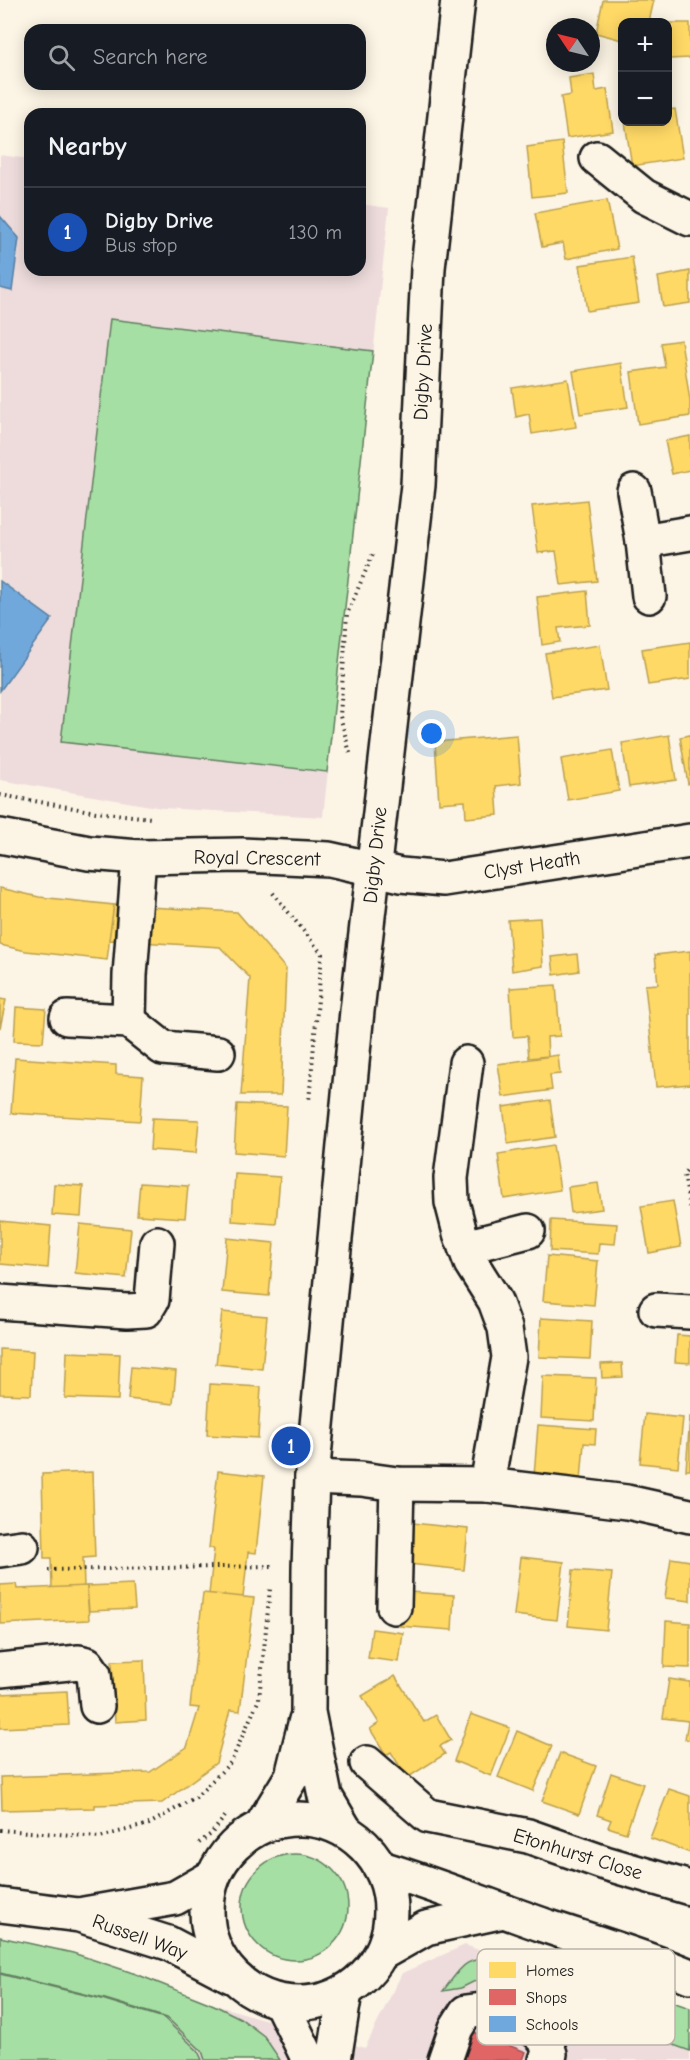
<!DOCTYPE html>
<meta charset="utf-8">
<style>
body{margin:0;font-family:"Comic Neue",sans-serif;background:#20242c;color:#f1f3f6}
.controls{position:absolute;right:18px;top:18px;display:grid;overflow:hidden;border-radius:12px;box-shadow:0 3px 15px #0003}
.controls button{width:54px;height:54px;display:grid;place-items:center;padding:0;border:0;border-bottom:2px solid #363941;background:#171b24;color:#f1f3f6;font:30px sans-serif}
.compass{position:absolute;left:546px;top:18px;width:54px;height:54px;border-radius:50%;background:#171b24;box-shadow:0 3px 15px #0003;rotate:305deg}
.you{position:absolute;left:432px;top:734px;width:21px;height:21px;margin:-15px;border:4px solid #fff;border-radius:50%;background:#1a73e8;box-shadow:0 0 0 9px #1a73e833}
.badge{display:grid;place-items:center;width:39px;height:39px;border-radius:50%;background:#d1495b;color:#fff;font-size:20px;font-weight:700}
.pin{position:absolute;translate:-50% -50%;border:3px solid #fff;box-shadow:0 2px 6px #0006}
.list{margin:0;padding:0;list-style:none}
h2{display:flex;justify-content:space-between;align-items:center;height:78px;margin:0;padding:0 24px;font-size:26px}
h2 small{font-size:20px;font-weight:400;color:#9ea1a6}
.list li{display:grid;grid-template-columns:39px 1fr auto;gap:18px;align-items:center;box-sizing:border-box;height:90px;padding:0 24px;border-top:2px solid #363941}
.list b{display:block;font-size:22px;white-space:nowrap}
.list p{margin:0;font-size:20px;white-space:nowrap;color:#9ea1a6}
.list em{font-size:20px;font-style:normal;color:#9ea1a6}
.icon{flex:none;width:33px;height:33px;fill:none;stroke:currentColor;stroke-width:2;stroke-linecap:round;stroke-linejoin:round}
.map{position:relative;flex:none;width:690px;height:2060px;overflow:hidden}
.search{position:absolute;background:#171b24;box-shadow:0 3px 15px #0003;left:24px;top:24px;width:342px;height:66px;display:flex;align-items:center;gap:15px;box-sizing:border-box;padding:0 21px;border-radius:18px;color:#9ea1a6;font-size:22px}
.panel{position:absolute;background:#171b24;box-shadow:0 3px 15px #0003;left:24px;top:108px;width:342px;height:168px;border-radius:18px}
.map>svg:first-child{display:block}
.built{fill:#eedcdc}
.green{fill:#a6dfa3;stroke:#617e60;stroke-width:1.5}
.homes{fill:#ffd966;stroke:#bba050;stroke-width:1.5}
.shops{fill:#e06666;stroke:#a55050;stroke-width:1.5}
.schools{fill:#6fa8dc;stroke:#567ea2;stroke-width:1.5}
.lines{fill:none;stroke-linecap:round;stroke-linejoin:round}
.minor-casing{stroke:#1c1c1c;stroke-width:38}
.path{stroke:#1c1c1c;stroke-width:4;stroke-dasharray:1.5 4.5;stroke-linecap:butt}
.minor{stroke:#fcf5e5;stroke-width:33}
.labels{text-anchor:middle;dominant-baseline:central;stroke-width:6;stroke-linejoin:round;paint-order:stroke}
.street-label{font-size:20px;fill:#1c1c1c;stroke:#fcf5e5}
.key{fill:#fcf5e5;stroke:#b9b4a9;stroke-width:1.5}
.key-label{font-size:16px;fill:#1c1c1c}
</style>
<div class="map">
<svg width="690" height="2060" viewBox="0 0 690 2060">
<rect width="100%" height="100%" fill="#fcf5e5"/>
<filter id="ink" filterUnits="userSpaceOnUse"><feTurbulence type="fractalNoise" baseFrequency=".0167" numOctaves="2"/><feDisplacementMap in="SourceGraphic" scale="12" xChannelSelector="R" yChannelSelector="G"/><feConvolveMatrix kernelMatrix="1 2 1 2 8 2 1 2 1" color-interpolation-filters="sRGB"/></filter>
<g filter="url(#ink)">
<!-- built -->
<g class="built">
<polygon points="0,155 30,159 30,270 360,270 360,204 389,208 323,817 162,808 0,780"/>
<polygon points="0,1937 73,1953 136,1974 215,2005 365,2048 402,1973 465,1945 506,1960 690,2010 690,2060 0,2060"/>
</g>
<!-- green -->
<g class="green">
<polygon points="110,319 373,351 327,772 61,742"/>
<circle cx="295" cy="1907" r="53"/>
<polygon points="0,1937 73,1953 136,1974 214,2005 240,2018 264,2036 280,2060 205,2060 202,2051 167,2018 105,1999 0,1973"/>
<path d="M 498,1957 L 579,1970 L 690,2008 L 690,2051 L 557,2003 L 479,1979 L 461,1988 L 443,1991 C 464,1964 463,1959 498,1957 Z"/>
<polygon points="0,1974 102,1999 164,2018 198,2051 202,2060 0,2059"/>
</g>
<!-- homes -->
<g class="homes">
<polygon points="603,0 654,0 649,22 622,22 622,40 596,33"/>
<polygon points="668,23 690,23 690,58 669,59"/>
<polygon points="594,74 596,91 607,89 613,131 567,138 561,97 571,95 569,78"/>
<polygon points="675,109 683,158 632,166 625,122 668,122 668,110"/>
<polygon points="562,142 568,193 532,197 527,147"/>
<polygon points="607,200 617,249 566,259 563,243 542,247 535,213"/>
<polygon points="632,257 639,303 587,311 580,265"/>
<polygon points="690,271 690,303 663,307 658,277"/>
<polygon points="681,340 690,401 690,416 638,424 631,372 665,367 661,343"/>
<polygon points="621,363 628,407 580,414 573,371"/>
<polygon points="568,379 576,427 532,434 529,414 516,417 512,388"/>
<polygon points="690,436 690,470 672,474 665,441"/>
<polygon points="587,500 597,581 561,585 556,551 538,553 532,506"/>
<polygon points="587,591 590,625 558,628 560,642 542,645 537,597"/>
<polygon points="690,642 690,679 648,685 642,649"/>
<polygon points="600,645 607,690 552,697 545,653"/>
<polygon points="517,735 521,783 496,786 498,815 466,818 465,801 439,803 435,742"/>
<polygon points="669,735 676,780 629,787 622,743"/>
<polygon points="690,735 690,783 688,784 680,737"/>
<polygon points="612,750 619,791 568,800 561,759"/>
<polygon points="0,888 39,897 114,905 107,960 26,951 0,945"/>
<polygon points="114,905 237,912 286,969 281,1095 241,1095 250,978 220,947 109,940"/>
<polygon points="540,918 543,966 512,971 508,920"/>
<polygon points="690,951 690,1084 656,1087 645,985 658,984 655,955"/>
<polygon points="577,954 579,971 554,975 552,957"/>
<polygon points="556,985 560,1036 547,1037 548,1056 529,1058 527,1036 513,1037 510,988"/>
<polygon points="0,999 6,1000 0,1028"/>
<polygon points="16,1007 46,1009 43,1042 14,1041"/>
<polygon points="558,1055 560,1074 550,1075 552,1090 503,1097 498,1064"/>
<polygon points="15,1058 116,1065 116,1074 143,1076 140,1121 11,1113"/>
<polygon points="550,1100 555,1137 508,1144 503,1107"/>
<polygon points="237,1104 287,1106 284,1156 234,1152"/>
<polygon points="152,1118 199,1120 196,1153 150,1150"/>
<polygon points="553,1145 560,1190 504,1199 498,1154"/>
<polygon points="235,1174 280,1177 276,1224 232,1221"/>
<polygon points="140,1183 188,1186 185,1218 137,1215"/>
<polygon points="598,1183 602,1209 571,1213 568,1187"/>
<polygon points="54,1184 83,1186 81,1217 52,1215"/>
<polygon points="673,1201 681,1247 649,1253 641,1206"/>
<polygon points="551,1220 617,1224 615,1244 599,1243 598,1254 550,1251"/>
<polygon points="0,1221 51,1226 48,1268 0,1264"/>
<polygon points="80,1224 131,1229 126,1278 75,1273"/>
<polygon points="227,1238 274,1243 269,1296 222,1292"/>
<polygon points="547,1256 598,1261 594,1305 543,1301"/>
<polygon points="222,1312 267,1316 262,1369 216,1364"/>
<polygon points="541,1318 592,1321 590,1359 539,1357"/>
<polygon points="677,1335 690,1336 690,1363 675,1362"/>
<polygon points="0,1349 33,1351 31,1395 0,1394"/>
<polygon points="67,1352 120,1354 118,1400 65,1398"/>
<polygon points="622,1363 623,1377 602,1378 601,1364"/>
<polygon points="131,1367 176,1371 173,1404 128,1399"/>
<polygon points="543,1376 596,1378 594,1421 541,1418"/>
<polygon points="210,1384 261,1387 258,1438 207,1435"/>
<polygon points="645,1414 683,1418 678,1467 640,1463"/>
<polygon points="690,1416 690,1470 686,1470"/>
<polygon points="538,1425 596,1429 595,1444 584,1443 581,1480 534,1476"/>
<polygon points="218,1471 264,1476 256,1553 248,1552 243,1598 209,1594 214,1549 209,1548"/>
<polygon points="92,1472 95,1557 83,1558 84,1587 52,1588 51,1558 44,1558 42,1474"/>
<polygon points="413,1523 468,1529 464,1570 409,1564"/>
<polygon points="521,1557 564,1562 557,1620 514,1615"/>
<polygon points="671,1558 690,1561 690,1601 665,1598"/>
<polygon points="573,1570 612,1573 606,1630 568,1626"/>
<polygon points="16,1584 17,1589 87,1586 89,1620 0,1624 0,1585"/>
<polygon points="133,1584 135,1609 89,1611 87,1586"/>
<polygon points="409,1592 454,1595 452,1630 399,1626 401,1608"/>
<polygon points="203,1593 254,1598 240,1711 230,1710 216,1763 162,1803 95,1805 95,1808 2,1810 1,1777 150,1772 187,1747 199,1708 190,1707"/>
<polygon points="666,1621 690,1623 690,1668 664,1667"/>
<polygon points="372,1629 403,1633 399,1662 368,1658"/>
<polygon points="144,1660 146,1720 115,1722 112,1661"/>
<polygon points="395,1676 424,1722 436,1715 451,1740 440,1746 445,1754 407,1778 391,1752 386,1755 370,1729 379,1723 362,1696"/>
<polygon points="669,1679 690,1682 690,1740 685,1739 688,1721 663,1718"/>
<polygon points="67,1691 69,1725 0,1728 0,1694"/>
<polygon points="471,1714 510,1728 491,1776 454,1761"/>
<polygon points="517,1731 552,1746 533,1791 498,1777"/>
<polygon points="560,1753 596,1766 579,1814 542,1801"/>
<polygon points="611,1773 643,1784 626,1833 608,1827 611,1820 597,1815"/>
<polygon points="669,1789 690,1796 690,1853 650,1838"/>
</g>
<!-- shops -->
<polygon class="shops" points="466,2029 526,2052 523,2060 455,2060"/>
<!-- schools -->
<g class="schools">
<polygon points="0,216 19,238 12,291 0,288"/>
<polygon points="0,581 52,619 0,691"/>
</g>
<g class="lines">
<defs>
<g id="minor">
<polyline points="597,158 644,196 690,219"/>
<polyline points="634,491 643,541 649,596"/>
<polyline points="643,541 690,533"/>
<polyline points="0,836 89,853 139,857 242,855 329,859 401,875 444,879 690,841"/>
<polyline points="67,1018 129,1021 163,1048 218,1053"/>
<polyline points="129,1021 130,975 139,857"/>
<polyline points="466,1063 451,1178 452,1202 460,1233 471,1263 495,1301 505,1328 509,1357 487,1485"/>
<polyline points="465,1247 528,1231"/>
<polyline points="0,1302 127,1311 146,1310 152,1300 157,1243"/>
<polyline points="656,1310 690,1312"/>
<polyline points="312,1477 361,1479 397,1484 487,1485 627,1502 690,1516"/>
<polyline points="0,1550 22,1547"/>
<polyline points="394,1607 397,1484"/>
<polyline points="0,1670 79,1662 87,1664 94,1674 97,1706"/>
<polyline points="367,1763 428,1816 528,1836 605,1863 690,1888"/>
<circle cx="299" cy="1911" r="92"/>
<polyline points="262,1825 292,1776 306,1720"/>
<polyline points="345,1830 325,1796 308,1712 309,1569 312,1477 357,1011 418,485 428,268 458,0"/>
<path d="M 381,1868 C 437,1885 491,1907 546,1926 C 594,1942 643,1956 690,1976"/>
<polyline points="0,1905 79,1915 168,1943 231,1976"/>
<polyline points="84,1914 175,1898 212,1877"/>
<polyline points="382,1953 426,1928 504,1911"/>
<polyline points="281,2003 309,2060"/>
<polyline points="334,2060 345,1992"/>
<polyline points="445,2060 456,2028 466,2012 482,2010 534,2029 545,2039 550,2054 546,2060"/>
</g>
</defs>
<!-- minor casing -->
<use href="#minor" class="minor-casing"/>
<!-- path -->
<g class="path">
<polyline points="350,753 340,716 347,614 373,554"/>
<polyline points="0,795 96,812 151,818 153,820"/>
<polyline points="273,893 322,954 309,1101"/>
<polyline points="690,1166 684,1174 690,1209"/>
<polyline points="48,1570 274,1566"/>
<polyline points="0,1830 100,1837 149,1824 196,1797 231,1762 259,1699 270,1589"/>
<polyline points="199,1843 211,1834 227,1814"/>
</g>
<!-- minor -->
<use href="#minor" class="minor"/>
</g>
</g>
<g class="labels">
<!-- street labels -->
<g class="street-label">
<text transform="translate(423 372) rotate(-87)">Digby Drive</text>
<text transform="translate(375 855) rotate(-84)">Digby Drive</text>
<text transform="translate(257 858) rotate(1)">Royal Crescent</text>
<text transform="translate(532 865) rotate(-9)">Clyst Heath</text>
<text transform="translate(578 1854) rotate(17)">Etonhurst Close</text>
<text transform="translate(140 1937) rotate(20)">Russell Way</text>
</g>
</g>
<!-- legend -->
<rect x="477" y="1949" width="198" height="96" rx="9" class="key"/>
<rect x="489" y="1962" width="27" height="16" fill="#ffd966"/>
<rect x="489" y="1989" width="27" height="16" fill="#e06666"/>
<rect x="489" y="2016" width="27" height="16" fill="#6fa8dc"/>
<g class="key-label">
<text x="526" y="1976">Homes</text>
<text x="526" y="2003">Shops</text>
<text x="526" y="2030">Schools</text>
</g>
</svg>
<div class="controls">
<button>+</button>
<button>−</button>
</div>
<svg class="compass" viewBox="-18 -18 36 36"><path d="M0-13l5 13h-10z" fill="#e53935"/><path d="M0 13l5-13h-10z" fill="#9ea1a6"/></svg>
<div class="you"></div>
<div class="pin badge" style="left:291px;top:1446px;background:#1a4fb4">1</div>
<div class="search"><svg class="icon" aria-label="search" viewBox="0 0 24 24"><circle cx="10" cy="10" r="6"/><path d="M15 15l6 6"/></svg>Search here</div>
<section class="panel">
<h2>Nearby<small></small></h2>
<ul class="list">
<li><span class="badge" style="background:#1a4fb4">1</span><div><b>Digby Drive</b><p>Bus stop</p></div><em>130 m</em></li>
</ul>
</section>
</div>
